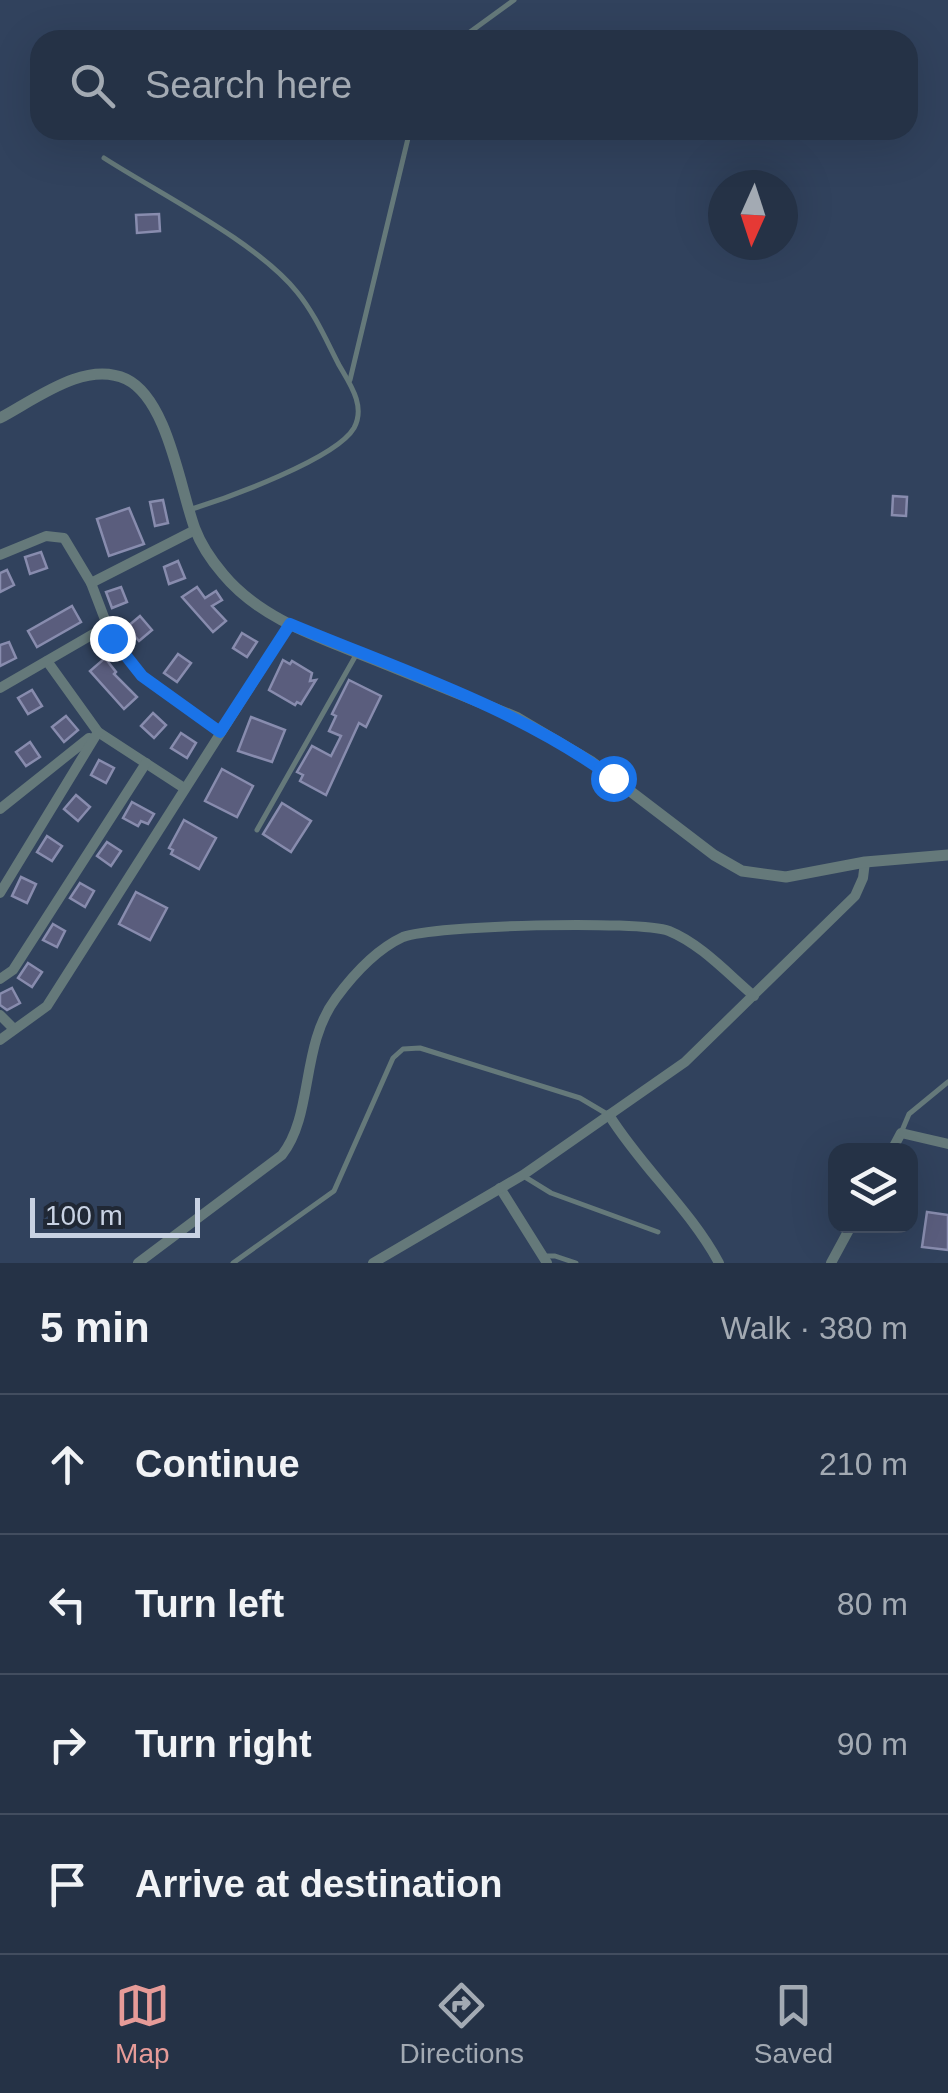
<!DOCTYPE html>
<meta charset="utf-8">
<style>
body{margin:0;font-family:Helvetica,sans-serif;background:#313e51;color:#f1f3f6}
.controls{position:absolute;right:30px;bottom:30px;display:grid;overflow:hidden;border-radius:20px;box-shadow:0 10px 40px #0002}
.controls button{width:90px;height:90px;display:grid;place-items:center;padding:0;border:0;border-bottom:2px solid #424d5f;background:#253246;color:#f1f3f6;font:50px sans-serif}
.compass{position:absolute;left:708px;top:170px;width:90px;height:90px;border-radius:50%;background:#253246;box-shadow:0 10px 40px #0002;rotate:183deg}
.scale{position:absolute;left:30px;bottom:25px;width:170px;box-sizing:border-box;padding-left:10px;border:5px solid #c8d2e3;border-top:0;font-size:28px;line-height:35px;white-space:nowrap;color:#c8d2e3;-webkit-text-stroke:8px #202835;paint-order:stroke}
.stop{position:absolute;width:30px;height:30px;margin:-22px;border:8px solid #1a73e8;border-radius:50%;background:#fff}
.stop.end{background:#1a73e8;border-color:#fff;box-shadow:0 2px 10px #0008}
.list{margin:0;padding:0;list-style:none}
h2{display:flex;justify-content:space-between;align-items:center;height:130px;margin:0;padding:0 40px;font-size:42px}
h2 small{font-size:32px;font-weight:400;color:#a3aab3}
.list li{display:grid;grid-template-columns:65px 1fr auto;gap:30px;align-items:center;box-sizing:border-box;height:140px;padding:0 40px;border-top:2px solid #424d5f}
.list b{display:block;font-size:38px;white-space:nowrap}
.list em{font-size:32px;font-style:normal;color:#a3aab3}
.icon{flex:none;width:55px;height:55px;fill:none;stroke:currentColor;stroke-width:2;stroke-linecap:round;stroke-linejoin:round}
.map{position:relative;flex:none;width:948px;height:1263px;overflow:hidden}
.search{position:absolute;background:#253246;box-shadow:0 10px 40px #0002;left:30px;right:30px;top:30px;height:110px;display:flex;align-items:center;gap:25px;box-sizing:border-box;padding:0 35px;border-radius:30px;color:#a3aab3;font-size:38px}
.sheet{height:690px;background:#253246}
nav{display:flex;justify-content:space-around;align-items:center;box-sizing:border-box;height:140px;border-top:2px solid #424d5f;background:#253246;font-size:28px;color:#a3aab3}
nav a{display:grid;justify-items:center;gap:5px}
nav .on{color:#e69b98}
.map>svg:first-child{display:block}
.building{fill:#5a5d7d;stroke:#888cae;stroke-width:2.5}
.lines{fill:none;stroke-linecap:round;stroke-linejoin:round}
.service{stroke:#65797a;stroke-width:5}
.minor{stroke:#65797a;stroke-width:10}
.tertiary{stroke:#65797a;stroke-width:11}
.route{stroke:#1a73e8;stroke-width:12}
</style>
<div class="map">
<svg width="948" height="1263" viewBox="0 0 948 1263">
<rect width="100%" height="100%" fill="#31425d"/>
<!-- building -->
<g class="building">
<polygon points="159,214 160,231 137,233 136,215"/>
<polygon points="893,496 907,497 906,516 892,515"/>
<polygon points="163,500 168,523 155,526 150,502"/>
<polygon points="129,508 144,544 109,556 97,519"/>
<polygon points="41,552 47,568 30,574 25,557"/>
<polygon points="178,561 185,578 169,584 164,567"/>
<polygon points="7,570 14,585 0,592 0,573"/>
<polygon points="121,587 127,602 112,608 106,592"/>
<polygon points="197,587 205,598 216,591 222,600 212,606 226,621 213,632 182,597"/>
<polygon points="72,606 81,622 37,647 28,631"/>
<polygon points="140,616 152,630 139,641 127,627"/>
<polygon points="242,633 257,642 247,657 233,648"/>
<polygon points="9,642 16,658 0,666 0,645"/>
<polygon points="178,654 191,663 177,682 164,673"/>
<polygon points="105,658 116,672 114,674 137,697 124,709 90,671"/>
<polygon points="283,660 290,664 292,661 312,673 310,681 316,680 301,704 297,702 295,705 269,690"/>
<polygon points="349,680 381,696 366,727 359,723 326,795 300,781 303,775 297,772 312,746 331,756 341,736 329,731 336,716 332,714"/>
<polygon points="32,690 42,706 28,714 18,698"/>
<polygon points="153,713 166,725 154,738 141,726"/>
<polygon points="66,716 78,730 64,742 52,727"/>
<polygon points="251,717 285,730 272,762 238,751"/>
<polygon points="181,733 196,743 187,758 171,748"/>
<polygon points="30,742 40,757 26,766 16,752"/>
<polygon points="99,760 114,768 106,783 91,775"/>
<polygon points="222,769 253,786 237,817 205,801"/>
<polygon points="76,795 90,807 78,821 64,809"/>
<polygon points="132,802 154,814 148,824 141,821 138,826 123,818"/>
<polygon points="282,803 311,821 291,852 263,834"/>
<polygon points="184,820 216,838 199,869 171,854 173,850 169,848"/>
<polygon points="47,836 62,846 52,861 37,852"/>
<polygon points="107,842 121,851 111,866 97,856"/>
<polygon points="21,877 36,884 27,903 12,896"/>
<polygon points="80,883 94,891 85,907 70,898"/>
<polygon points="136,892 167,908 150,940 119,924"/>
<polygon points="53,924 65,931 57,947 43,940"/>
<polygon points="28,963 42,972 32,987 18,978"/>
<polygon points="12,988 20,1003 7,1010 0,1005 0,994"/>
<polygon points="927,1212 948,1215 948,1250 922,1247"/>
</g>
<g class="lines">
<!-- service -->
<g class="service">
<polyline points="459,40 514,0"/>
<path d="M 104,158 C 160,194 257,242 297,292 C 315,314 326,340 339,365 C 350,384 366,406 354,428 C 336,459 227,498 192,509"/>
<polyline points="350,380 410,130"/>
<polyline points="257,830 356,655"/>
<polyline points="901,1133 909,1114 948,1082"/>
<polyline points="525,1177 551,1193 658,1232"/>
<polyline points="544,1256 555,1256 576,1263"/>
<polyline points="233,1263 334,1191 393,1058 403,1049 420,1048 580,1098 607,1114"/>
</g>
<!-- minor -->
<g class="minor">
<polyline points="0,555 46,536 64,538 91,583 112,638 142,676 220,732"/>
<polyline points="91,583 195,530"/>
<polyline points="47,661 98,732 184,788"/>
<polyline points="0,688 107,626"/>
<polyline points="0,809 89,738"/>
<polyline points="0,893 98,732"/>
<polyline points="0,979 13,970 146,763"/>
<polyline points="0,1015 14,1029"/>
<polyline points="0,1040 47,1006 290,624"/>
<path d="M 609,1115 C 642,1168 690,1209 719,1263"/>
<polyline points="892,1150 901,1133 948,1144"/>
<polyline points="500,1188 547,1263"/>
<path d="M 138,1263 L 282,1155 C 314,1114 300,1046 336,998 C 353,975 377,949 403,937 C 433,925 640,920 669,931 C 701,944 728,974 754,996"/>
<polyline points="373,1263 523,1175 685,1062 855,896 863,878 865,862"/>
<polyline points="831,1263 851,1226"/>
</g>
<!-- tertiary -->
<path class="tertiary" d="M 0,418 C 36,399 85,360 126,379 C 168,399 180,489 195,529 C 201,545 212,561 223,574 C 261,620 321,638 375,660 C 422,679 469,698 516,717 L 592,762 L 714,855 L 742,871 L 786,877 L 865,862 L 948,855"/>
</g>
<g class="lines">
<!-- route -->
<path class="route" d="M 112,638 L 142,676 L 220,732 L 290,624 C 400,670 516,707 613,778"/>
</g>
</svg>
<div class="controls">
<button><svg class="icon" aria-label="layers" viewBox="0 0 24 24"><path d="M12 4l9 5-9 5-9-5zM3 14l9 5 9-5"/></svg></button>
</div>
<svg class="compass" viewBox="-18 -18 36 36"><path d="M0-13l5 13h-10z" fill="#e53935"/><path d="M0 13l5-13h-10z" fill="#a3aab3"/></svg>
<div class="scale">100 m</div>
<div class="stop" style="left:613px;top:778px"></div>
<div class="stop end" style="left:112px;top:638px"></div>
<div class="search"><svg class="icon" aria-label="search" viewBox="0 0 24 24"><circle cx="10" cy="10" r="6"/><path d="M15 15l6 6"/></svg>Search here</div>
</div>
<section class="sheet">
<h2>5 min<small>Walk · 380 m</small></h2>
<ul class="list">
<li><svg class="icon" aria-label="ahead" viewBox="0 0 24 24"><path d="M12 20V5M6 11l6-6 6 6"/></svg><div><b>Continue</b></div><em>210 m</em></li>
<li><svg class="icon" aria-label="left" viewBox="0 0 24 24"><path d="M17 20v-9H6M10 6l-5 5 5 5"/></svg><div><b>Turn left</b></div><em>80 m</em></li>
<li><svg class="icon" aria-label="right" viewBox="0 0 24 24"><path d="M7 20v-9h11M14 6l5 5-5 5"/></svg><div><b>Turn right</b></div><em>90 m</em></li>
<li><svg class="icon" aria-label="arrive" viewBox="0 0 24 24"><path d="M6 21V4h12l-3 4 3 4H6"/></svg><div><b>Arrive at destination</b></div></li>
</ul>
</section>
<nav>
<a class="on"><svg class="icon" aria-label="map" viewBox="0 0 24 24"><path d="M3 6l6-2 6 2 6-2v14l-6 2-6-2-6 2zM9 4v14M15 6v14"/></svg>Map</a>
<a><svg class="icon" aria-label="directions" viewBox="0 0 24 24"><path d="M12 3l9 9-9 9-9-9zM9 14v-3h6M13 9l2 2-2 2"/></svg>Directions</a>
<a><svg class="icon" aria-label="saved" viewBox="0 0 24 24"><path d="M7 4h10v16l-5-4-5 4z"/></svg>Saved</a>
</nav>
